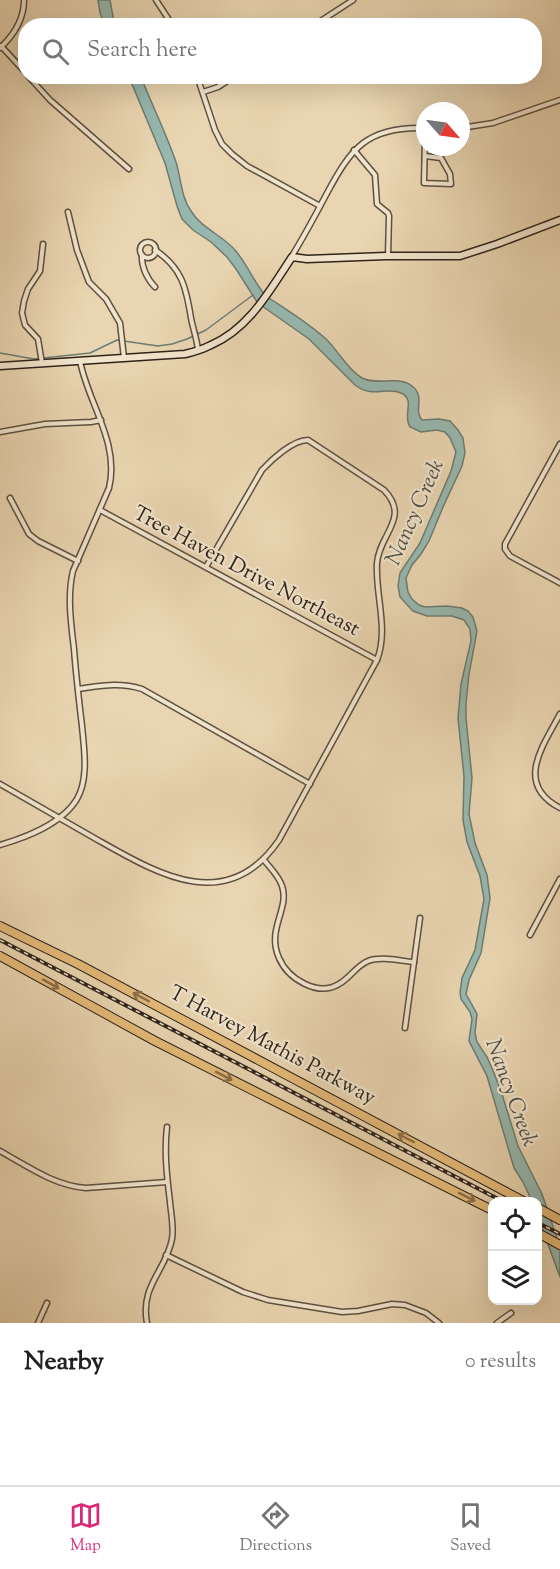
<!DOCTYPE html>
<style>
body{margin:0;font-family:"Sorts Mill Goudy",serif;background:#f2f2f2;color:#202124}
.controls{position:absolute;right:18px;bottom:18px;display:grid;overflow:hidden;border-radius:12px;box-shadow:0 6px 24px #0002}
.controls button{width:54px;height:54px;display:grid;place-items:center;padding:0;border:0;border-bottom:2px solid #e0e0e0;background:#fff;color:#202124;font:30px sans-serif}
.compass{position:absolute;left:416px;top:102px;width:54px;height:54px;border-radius:50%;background:#fff;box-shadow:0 6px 24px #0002;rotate:118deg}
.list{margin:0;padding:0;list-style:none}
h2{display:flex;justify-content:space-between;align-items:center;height:78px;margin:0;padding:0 24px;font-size:26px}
h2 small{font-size:20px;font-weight:400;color:#757577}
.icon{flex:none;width:33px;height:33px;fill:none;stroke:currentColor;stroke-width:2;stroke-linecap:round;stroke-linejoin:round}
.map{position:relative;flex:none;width:560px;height:1323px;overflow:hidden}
.search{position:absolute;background:#fff;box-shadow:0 6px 24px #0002;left:18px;right:18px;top:18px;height:66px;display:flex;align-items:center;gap:15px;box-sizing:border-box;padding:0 21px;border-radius:24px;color:#757577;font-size:22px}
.sheet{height:162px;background:#fff}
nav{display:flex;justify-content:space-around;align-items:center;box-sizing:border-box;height:84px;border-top:2px solid #e0e0e0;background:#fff;font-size:16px;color:#757577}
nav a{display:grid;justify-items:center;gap:3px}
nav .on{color:#db2777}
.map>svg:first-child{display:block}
.water{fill:#97b8af;stroke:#6d7c73;stroke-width:1.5}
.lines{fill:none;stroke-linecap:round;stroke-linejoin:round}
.stream{stroke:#6d7c73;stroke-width:1.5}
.street-casing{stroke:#5e5040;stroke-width:7}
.secondary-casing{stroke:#2f231a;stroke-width:9}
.highway-casing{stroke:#2f231a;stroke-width:10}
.street{stroke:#f1e4cc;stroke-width:4}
.secondary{stroke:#f1e4cc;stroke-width:6}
.highway{stroke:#e4ba78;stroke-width:8}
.rail-casing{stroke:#2f231a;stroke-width:4}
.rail{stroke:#f1e4cc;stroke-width:1.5;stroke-dasharray:4.5;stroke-linecap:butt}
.oneway{stroke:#8a6e49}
.labels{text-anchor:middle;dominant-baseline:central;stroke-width:4.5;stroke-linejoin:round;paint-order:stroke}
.street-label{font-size:21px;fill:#2f231a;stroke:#f1e4cc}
.water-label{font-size:22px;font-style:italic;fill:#4e5047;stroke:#f1e4cc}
</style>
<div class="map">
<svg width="560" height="1323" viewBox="0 0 560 1323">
<rect width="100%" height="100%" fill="#e9d5b1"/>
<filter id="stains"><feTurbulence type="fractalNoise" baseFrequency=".00333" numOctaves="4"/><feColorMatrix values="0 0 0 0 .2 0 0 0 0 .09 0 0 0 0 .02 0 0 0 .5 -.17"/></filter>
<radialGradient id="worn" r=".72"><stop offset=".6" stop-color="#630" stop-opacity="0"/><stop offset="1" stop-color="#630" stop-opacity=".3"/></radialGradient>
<!-- water -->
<g class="water">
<polygon points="98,0 110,0 113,17 116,25 105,25 100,13"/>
<path d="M 129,77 L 141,77 C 152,105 166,133 176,162 C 181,178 181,197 191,211 C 201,228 222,235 235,250 C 248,265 254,283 266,296 C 287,310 309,323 327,340 C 339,352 348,370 362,378 C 377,386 398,375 412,386 C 426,397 413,410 422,420 L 439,419 L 450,421 L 458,430 L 463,438 L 465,453 L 462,466 L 443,507 L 429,541 L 421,554 L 412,565 L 406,578 L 408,592 L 412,599 L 419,605 L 425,607 L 447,606 L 462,608 L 468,611 L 473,617 L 477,631 L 469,674 L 466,703 L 466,718 L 472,778 L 469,814 L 475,843 L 487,875 L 490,898 L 481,953 L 469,980 L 466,994 L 477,1014 L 475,1033 L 477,1042 L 487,1057 L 494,1073 L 502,1094 L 518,1146 L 542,1194 L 560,1247 L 560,1277 L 538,1217 L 538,1202 L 532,1201 L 523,1182 L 514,1168 L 487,1076 L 469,1041 L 472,1019 L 470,1012 L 461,999 L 460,993 L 462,978 L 475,950 L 484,899 L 480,876 L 467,842 L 463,820 L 464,776 L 458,718 L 461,684 L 471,641 L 470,629 L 464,620 L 452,616 L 427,616 L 413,611 L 400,597 L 398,586 L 400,573 L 420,543 L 451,471 L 456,452 L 450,438 L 445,432 L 437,430 L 421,432 L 410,427 C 402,414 416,400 401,393 C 387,386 373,399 355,385 L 309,339 L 262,306 L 257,302 L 236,269 L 227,257 L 211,242 L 193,230 L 182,219 L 177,206 L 165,163 Z"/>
</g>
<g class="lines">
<!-- stream -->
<polyline class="stream" points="0,353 34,359 90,353 117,340 158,346 172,344 187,339 206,330 253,295"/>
<defs>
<g id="street">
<polyline points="156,0 173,26"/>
<polyline points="313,26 353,0"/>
<polyline points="1,46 26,73"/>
<path d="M 0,48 C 14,35 24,20 24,0"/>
<polyline points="28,76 50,100 129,169"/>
<polyline points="197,76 215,130 222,144 232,154 247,166 320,206"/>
<polyline points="203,92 218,87 235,76"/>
<polyline points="461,128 493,123 560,100"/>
<polyline points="354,150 375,175 377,204 388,213 389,216 388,256"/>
<polyline points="425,156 441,158 450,174 451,184 424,183 425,137"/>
<polyline points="68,212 77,250 89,282 106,299 120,323 124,358"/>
<circle cx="148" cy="250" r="8"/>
<path d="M 155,250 C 182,268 186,287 191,318 C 193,329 197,339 198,350"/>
<path d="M 142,255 C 141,266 147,279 155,287"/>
<path d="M 292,256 C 304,236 315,216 326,195 C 351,148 367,126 425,128"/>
<polyline points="42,363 38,339 25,325 22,313 24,301 28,289 40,271 43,244"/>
<polyline points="0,432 45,424 91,422 101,420"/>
<polyline points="560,444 505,544 505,549 510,556 560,583"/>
<polyline points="10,498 29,534 38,541 78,561"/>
<polyline points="100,510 377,660"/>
<path d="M 78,689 C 101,686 119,682 142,689 L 310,784"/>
<path d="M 560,714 C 543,746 514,784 560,808"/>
<path d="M 0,784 C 32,802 64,821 96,839 C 158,874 227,916 279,840 L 377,660 C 389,629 375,595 377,563 C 379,534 411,518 384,490 L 308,440 C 293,440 272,459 262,470 L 206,567"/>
<path d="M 0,845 C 27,837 62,824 77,799 C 89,778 84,749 82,726 C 79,701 76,675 74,649 C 71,624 67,596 73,571 L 109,488 C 120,443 88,403 80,361"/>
<path d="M 264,860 C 270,868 279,876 282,886 C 290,909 266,929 279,958 C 288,979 318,997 339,984 C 350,978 356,966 368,961 C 381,956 400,961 414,962"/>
<polyline points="530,935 560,879"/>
<polyline points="405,1028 420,918"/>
<path d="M 0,1151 C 27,1166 55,1186 86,1188 L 167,1182"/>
<polyline points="166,1255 243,1292 268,1300 342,1312 358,1311 392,1304 405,1305 426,1313 439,1323"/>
<polyline points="38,1323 47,1303"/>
<path d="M 147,1323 C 140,1285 166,1271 172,1239 C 174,1227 171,1214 170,1202 C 167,1177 164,1152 167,1127"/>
<polyline points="497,1323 511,1313"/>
</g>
<path id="secondary" d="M 0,366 L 185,354 C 194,352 203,349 211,345 C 249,329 270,290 292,257 L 307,259 L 386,256 L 460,256 L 497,244 L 560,220"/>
<g id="highway">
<polyline points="0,926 78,964 525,1202"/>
<polyline points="0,956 155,1041 280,1104 492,1210"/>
<polyline points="538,1208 560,1220"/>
<polyline points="538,1233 560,1245"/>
</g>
</defs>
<!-- street casing -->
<use href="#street" class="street-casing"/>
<!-- secondary casing -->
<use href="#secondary" class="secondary-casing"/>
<!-- highway casing -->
<use href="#highway" class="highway-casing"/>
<!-- street -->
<use href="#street" class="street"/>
<!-- secondary -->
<use href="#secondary" class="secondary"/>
<!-- highway -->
<use href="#highway" class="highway"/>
<defs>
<g id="rail">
<polyline points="0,940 504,1202"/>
<polyline points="538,1223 560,1234"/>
</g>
</defs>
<!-- rail casing -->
<use href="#rail" class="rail-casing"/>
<!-- rail -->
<use href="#rail" class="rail"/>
</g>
<!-- one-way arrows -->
<defs><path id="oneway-shaft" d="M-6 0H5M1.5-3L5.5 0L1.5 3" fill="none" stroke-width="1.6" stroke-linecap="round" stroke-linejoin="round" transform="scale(1.5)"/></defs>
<g class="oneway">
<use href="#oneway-shaft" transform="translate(51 984) rotate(29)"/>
<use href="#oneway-shaft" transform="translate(141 997) rotate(-152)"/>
<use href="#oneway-shaft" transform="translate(224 1076) rotate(27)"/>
<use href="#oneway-shaft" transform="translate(406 1138) rotate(-152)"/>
<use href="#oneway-shaft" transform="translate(467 1197) rotate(27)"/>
</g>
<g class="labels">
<!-- street labels -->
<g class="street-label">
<text transform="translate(246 572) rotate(28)">Tree Haven Drive Northeast</text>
<text transform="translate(272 1046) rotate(28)">T Harvey Mathis Parkway</text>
</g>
<!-- water labels -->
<g class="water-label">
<text transform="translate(416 513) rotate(-66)">Nancy Creek</text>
<text transform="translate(510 1093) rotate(70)">Nancy Creek</text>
</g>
</g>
<rect width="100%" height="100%" filter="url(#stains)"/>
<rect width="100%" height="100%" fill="url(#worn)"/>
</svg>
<div class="controls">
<button><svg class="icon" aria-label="locate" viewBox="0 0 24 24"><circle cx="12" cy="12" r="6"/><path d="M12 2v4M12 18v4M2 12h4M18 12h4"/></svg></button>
<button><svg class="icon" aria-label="layers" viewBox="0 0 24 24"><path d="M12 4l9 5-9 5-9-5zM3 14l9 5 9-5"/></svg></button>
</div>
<svg class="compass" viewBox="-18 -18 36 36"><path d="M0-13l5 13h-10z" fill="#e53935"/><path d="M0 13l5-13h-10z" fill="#757577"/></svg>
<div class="search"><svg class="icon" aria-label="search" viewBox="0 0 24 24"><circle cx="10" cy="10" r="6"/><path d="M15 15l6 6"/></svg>Search here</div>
</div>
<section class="sheet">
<h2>Nearby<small>0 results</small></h2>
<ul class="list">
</ul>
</section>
<nav>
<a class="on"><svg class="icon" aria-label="map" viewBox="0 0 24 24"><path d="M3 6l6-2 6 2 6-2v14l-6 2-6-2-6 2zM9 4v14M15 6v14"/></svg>Map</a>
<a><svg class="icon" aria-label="directions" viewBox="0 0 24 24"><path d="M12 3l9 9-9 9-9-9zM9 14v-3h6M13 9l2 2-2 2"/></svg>Directions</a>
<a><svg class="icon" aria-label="saved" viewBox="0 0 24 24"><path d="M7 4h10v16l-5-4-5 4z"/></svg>Saved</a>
</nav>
